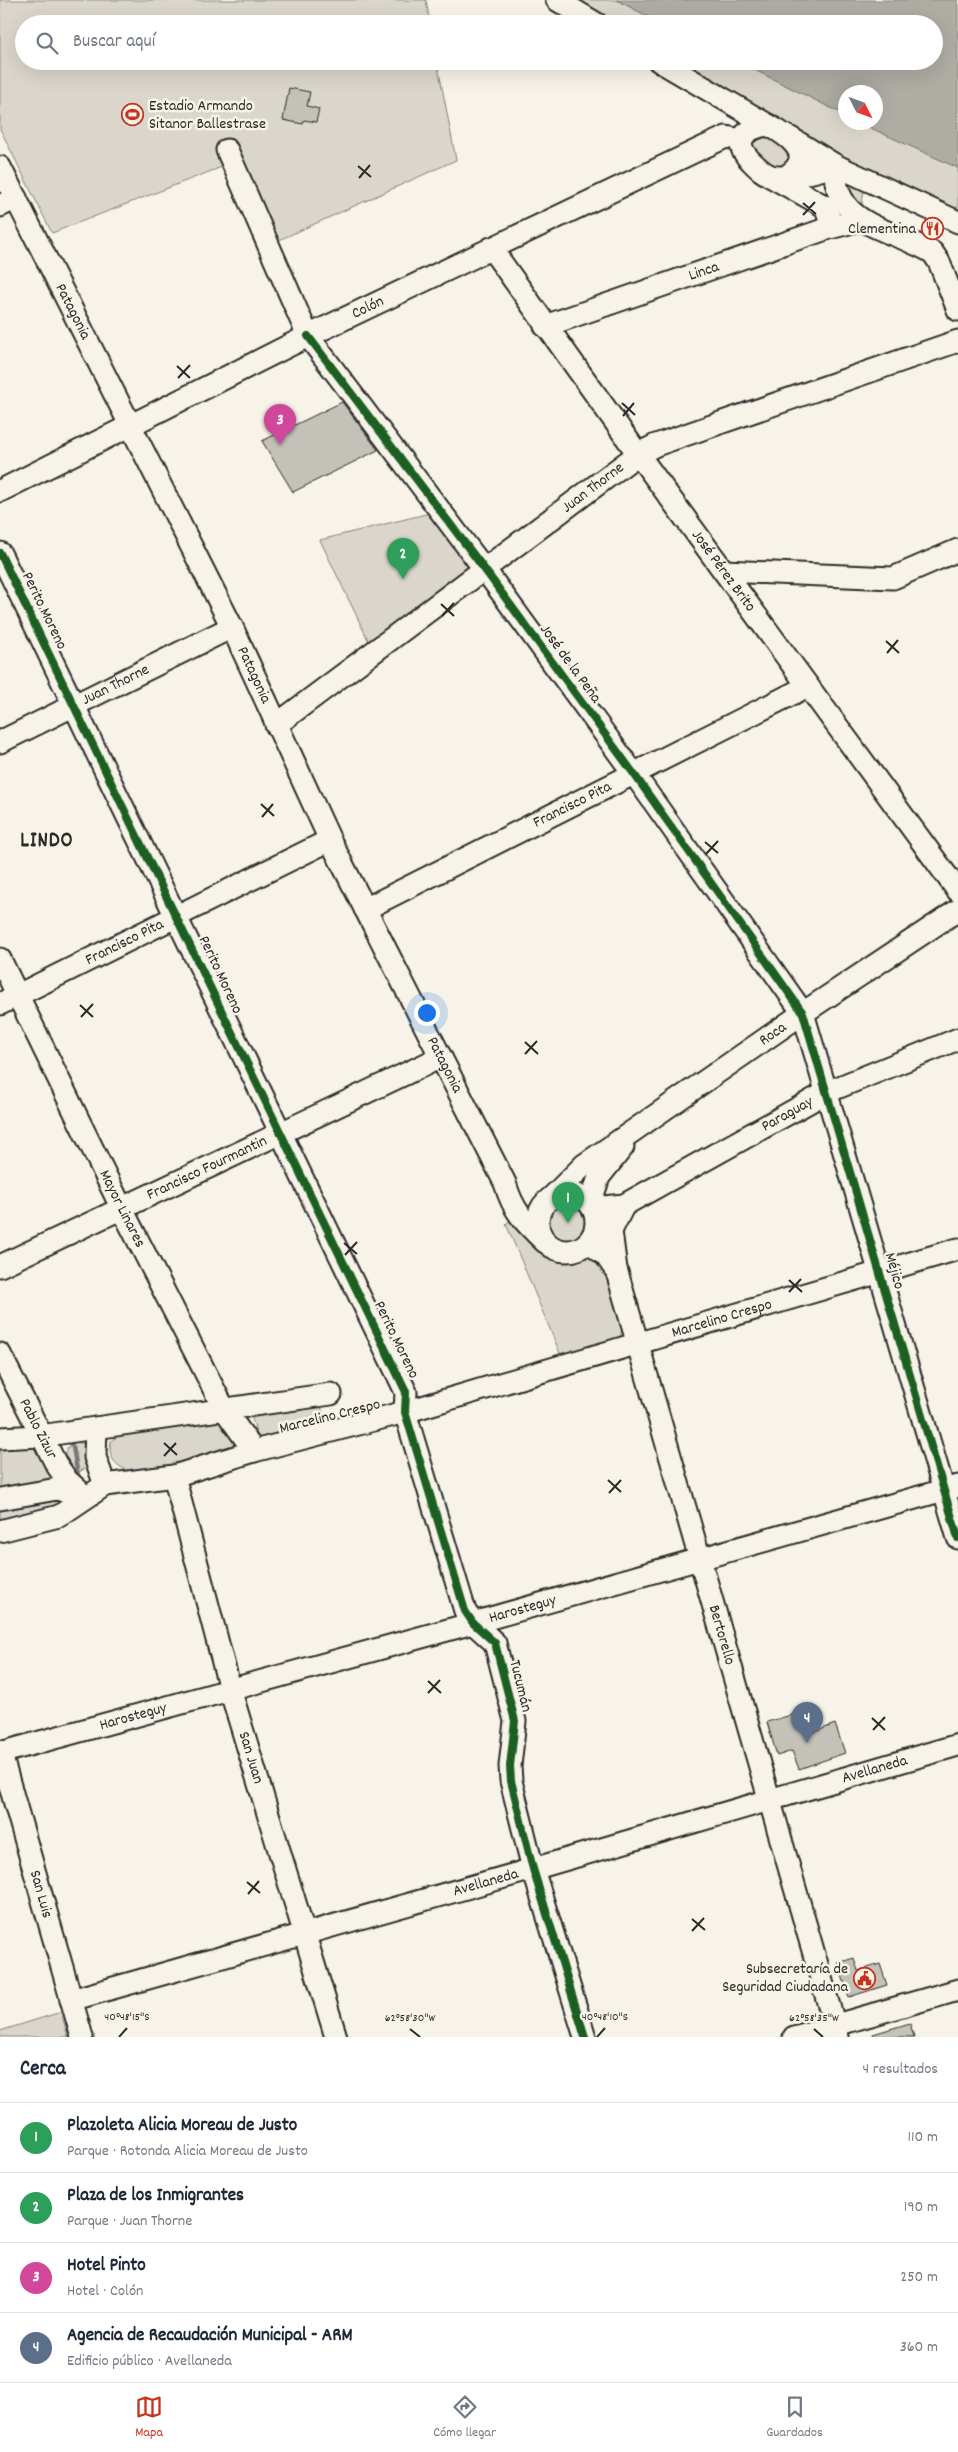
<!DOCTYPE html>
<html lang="es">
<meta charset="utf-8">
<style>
body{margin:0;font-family:Dekko,sans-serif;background:#f6f6f7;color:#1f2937}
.compass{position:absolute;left:838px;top:85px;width:45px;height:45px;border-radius:50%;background:#fff;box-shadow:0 5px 20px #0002;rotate:132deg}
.you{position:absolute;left:426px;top:1012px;width:18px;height:18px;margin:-12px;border:4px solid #fff;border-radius:50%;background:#1a73e8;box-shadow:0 0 0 8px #1a73e833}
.badge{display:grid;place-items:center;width:32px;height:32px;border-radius:50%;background:#c8321e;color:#fff;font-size:16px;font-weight:700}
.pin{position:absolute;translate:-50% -41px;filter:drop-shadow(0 1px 2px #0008)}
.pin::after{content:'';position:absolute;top:26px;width:18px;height:15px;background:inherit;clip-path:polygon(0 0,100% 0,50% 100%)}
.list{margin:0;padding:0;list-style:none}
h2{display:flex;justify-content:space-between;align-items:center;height:65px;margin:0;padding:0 20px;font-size:21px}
h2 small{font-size:16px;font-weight:400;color:#747a83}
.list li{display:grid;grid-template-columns:32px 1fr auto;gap:15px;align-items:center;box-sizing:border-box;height:70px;padding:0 20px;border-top:1px solid #e0e1e3}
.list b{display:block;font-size:19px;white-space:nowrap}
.list p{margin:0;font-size:16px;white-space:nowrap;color:#747a83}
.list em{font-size:16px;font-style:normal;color:#747a83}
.icon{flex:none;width:28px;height:28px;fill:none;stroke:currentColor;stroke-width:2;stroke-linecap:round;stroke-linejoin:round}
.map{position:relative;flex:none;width:958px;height:2037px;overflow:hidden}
.search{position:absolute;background:#fff;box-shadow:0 5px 20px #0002;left:15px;right:15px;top:15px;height:55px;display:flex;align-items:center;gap:12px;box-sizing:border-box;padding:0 18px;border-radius:28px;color:#747a83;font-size:19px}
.sheet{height:345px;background:#fff}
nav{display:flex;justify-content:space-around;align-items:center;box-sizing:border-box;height:70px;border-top:1px solid #e0e1e3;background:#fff;font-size:14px;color:#747a83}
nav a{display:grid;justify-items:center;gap:2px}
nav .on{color:#c8321e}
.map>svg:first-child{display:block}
.green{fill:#dad6cc;stroke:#82807c}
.water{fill:#afaca4;stroke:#7a7874}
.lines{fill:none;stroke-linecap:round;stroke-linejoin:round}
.stream{stroke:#7a7874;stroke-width:4.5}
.building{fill:#c4c1b9;stroke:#2b2b2b}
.minor-casing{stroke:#2b2b2b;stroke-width:25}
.minor{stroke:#f7f3e8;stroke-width:21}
.cycleway-casing{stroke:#f7f3e8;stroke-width:11}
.cycleway{stroke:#1b5e20;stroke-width:8}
.ticks{fill:none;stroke:#2b2b2b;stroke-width:2}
.labels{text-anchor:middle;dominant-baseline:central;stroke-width:5;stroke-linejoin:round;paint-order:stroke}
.poi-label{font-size:16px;fill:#2b2b2b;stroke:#f7f3e8;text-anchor:end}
.street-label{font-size:16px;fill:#2b2b2b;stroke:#f7f3e8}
.district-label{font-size:21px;font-weight:bold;letter-spacing:1px;fill:#2b2b2b;stroke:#f7f3e8}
.ticks-label{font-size:12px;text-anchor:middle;fill:#2b2b2b;stroke:#f7f3e8;stroke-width:5;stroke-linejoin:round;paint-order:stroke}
</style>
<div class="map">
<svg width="958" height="2037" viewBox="0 0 958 2037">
<rect width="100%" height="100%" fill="#f7f3e8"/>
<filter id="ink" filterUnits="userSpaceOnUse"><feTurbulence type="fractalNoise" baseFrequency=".02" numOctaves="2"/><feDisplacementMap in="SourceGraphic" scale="10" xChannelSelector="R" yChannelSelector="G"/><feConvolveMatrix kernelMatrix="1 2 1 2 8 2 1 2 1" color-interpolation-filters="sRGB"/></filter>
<g filter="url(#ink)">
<!-- green -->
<g class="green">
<polygon points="0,0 426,0 430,24 24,24 24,61 437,61 456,160 268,245 232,163 52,233 0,129"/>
<polygon points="575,0 617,0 662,24 614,24"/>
<polygon points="676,61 737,61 845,115 846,122 860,123 958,168 958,212 790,131"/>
<polygon points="770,135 790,153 786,165 775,170 749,147 753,139"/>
<polygon points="849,182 864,189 861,211 844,185"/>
<polygon points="434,512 473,567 372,648 320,540"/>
<circle cx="568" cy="1224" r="21"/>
<path d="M 513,1217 C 533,1236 554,1266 584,1251 L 598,1260 L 606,1270 L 623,1327 L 619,1339 L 562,1358 L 506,1224 Z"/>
<polygon points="319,1401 327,1424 262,1440 257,1435 251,1415"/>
<path d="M 219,1420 C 228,1427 237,1437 235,1449 C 215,1456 194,1465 174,1471 C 151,1477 103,1476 111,1441 L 119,1435 Z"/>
<polygon points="34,1442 58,1479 0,1492 0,1447"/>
<polygon points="75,1442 85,1444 91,1465 79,1472 70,1469 64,1457 67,1448"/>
<polygon points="60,1498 63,1504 0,1525 0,1505"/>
<polygon points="61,2012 68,2037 0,2037 0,2031"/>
</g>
<!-- water -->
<polygon class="water" points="617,0 958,0 958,168 860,123 876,122 876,92 846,92 845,115 737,61 934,61 934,24 662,24"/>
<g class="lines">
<!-- stream -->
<polyline class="stream" points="67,1439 73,1447 79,1481"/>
</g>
<!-- building -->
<g class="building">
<polygon points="289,88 310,92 307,106 319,109 316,122 304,120 303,124 283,120"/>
<polygon points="342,402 378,450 293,492 262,441"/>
<polygon points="798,1713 803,1728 812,1733 835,1724 845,1753 799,1769 792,1751 777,1756 767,1722"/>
<polygon points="854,1958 858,1971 880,1964 887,1985 849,1997 838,1963"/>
<polygon points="910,2023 914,2037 874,2037 873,2034"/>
</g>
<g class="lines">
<defs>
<g id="minor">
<polyline points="557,0 597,24"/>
<polyline points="659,61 768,125"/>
<polyline points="789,137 835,165 958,222"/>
<polyline points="227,150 308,336 485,570 634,774 803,1013 958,1538"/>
<path d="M 835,165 C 833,215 870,225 909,241 C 917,245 926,248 933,253 L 939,262 L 958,310"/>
<path id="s1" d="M 0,167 L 232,627 L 330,840 L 505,1183 C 513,1211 525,1223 545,1242"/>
<path d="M 788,175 C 818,154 785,134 768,125 C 743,129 731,142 752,162 C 758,168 763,173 771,176 C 786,180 820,171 835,165"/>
<polyline points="770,176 826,207 830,221 826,229"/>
<polyline points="0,206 16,198"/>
<path id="s2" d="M 491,248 L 638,454 L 958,891"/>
<path id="s3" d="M 545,326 L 826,229 L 861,220"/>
<path id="s4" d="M 0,491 L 308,336 L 702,148 L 726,137 L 742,140"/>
<polyline points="0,553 406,1392 405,1412 465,1611 473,1623 495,1643 515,1721 510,1766 511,1781 533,1869 585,2037"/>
<polyline points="724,571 893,578 958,550"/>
<path id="s5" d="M 276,725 L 638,454 L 656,445 L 958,341"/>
<path id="s6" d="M 0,742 L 232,627"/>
<path id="s7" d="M 365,909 L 808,686"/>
<path id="s8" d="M 0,959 L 121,1207 L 224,1409 L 254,1451"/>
<path id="s9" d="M 0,1004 L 330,840"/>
<circle cx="567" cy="1222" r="29"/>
<path id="s10" d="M 550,1199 L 584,1165 L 803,1013 L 958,910"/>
<polyline points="590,1204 599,1177 623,1147"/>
<path id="s11" d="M 593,1208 L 624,1205 L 827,1092 L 958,1039"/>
<path id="s12" d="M 588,1242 L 606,1256 L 617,1272 L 838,2037"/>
<path id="s13" d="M 0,1266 L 441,1057"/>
<polyline points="616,1269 611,1231 624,1205"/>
<path id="s14" d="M 0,1354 L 56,1464 L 67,1480 L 86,1497"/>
<polyline points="96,1428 95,1457 105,1485"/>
<polyline points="0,1438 40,1436 331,1394"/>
<path id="s15" d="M 174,1476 L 230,1689 L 336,2037"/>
<polyline points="0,1499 57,1489 83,1497"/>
<path id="s16" d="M 0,1531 L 59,1516 L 105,1485 L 174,1476 L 254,1451 L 405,1412 L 958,1249"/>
<path id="s17" d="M 0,1751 L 82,2037"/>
<path id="s18" d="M 0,1753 L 473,1623 L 958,1486"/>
<path id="s19" d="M 71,2000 L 533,1869 L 958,1745"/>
<polyline points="794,2037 958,1990"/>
</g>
</defs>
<!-- minor casing -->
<use href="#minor" class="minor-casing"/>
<!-- minor -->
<use href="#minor" class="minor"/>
<defs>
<g id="cycleway">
<polyline points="308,336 485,570 634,774 803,1013 958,1538"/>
<polyline points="0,553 406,1392 405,1412 465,1611 473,1623 495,1643 515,1721 510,1766 511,1781 533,1869 585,2037"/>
</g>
</defs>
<!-- cycleway casing -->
<use href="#cycleway" class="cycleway-casing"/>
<!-- cycleway -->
<use href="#cycleway" class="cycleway"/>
</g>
</g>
<!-- ticks -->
<path class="ticks" d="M 358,166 L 371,177M 359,178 L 370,165M 803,203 L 816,214M 803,215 L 815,202M 177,366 L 190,378M 178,378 L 190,365M 622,403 L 635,415M 623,416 L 634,403M 441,604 L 454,616M 442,616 L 454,603M 886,641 L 899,653M 887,653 L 898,640M 261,804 L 274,816M 262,817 L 273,804M 705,842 L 718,853M 706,854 L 718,841M 80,1005 L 93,1017M 81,1017 L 93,1004M 525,1042 L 538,1054M 525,1054 L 537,1041M 344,1243 L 357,1254M 345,1255 L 357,1242M 789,1280 L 802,1292M 789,1292 L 801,1279M 164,1443 L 177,1455M 164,1456 L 176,1443M 608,1480 L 621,1492M 609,1493 L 621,1480M 428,1681 L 441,1693M 428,1693 L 440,1680M 872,1718 L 885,1730M 873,1730 L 885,1717M 247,1882 L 260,1893M 248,1894 L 259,1881M 692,1919 L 705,1930M 692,1931 L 704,1918M 410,2029 L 420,2037M 814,2029 L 823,2037M 119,2037 L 127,2028M 597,2037 L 605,2028"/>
<!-- icons -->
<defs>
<symbol id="stadium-ring" viewBox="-11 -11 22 22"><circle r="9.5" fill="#f7f3e8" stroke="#c8321e" stroke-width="1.5"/><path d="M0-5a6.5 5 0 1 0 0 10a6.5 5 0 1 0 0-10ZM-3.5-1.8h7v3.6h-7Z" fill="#c8321e"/></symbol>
<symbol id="restaurant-ring" viewBox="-11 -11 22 22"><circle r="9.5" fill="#f7f3e8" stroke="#c8321e" stroke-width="1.5"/><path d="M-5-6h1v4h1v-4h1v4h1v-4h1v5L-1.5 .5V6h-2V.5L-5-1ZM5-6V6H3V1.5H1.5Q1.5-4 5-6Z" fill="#c8321e"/></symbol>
<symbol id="civic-ring" viewBox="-11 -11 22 22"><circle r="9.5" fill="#f7f3e8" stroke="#c8321e" stroke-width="1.5"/><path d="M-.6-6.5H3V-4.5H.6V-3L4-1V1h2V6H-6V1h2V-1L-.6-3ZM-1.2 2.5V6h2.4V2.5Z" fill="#c8321e"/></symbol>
</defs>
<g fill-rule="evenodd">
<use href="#stadium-ring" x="120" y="102" width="25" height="25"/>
<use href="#restaurant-ring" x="920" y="216" width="25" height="25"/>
<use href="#civic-ring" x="852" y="1966" width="25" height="25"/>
</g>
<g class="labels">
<!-- poi labels -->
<g class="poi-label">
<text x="149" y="106" text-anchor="start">Estadio Armando<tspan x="149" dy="18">Sitanor Ballestrase</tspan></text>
<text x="916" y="229">Clementina</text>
<text x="848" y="1969">Subsecretaría de<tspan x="848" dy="18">Seguridad Ciudadana</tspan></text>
</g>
<!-- street labels -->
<g class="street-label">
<text stroke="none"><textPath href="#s3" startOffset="168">Linca</textPath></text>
<text stroke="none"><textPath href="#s4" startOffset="411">Colón</textPath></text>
<text stroke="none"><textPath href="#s1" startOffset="162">Patagonia</textPath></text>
<text stroke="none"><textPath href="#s5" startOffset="396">Juan Thorne</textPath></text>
<text stroke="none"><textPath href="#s2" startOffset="398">José Pérez Brito</textPath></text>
<text transform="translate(44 611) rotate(64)">Perito Moreno</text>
<text transform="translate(570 664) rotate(54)">José de la Peña</text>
<text stroke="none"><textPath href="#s1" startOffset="568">Patagonia</textPath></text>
<text stroke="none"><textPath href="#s6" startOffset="129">Juan Thorne</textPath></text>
<text stroke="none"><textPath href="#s7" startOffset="232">Francisco Pita</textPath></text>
<text stroke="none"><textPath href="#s9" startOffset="139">Francisco Pita</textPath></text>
<text transform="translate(220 975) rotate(65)">Perito Moreno</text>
<text stroke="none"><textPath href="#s10" startOffset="278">Roca</textPath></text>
<text stroke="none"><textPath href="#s1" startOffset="1002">Patagonia</textPath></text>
<text stroke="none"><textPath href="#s11" startOffset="218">Paraguay</textPath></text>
<text stroke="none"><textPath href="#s13" startOffset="229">Francisco Fourmantin</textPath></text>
<text stroke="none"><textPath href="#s8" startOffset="278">Mayor Linares</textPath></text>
<text transform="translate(894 1271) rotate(74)">Méjico</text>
<text stroke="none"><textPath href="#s16" startOffset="756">Marcelino Crespo</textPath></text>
<text transform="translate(396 1340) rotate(64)">Perito Moreno</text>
<text transform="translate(330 1417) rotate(-14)">Marcelino Crespo</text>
<text stroke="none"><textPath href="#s14" startOffset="84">Pablo Zizur</textPath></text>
<text stroke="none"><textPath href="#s18" startOffset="542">Harosteguy</textPath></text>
<text stroke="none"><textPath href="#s12" startOffset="420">Bertorello</textPath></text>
<text transform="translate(520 1686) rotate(76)">Tucumán</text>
<text stroke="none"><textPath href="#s18" startOffset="138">Harosteguy</textPath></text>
<text stroke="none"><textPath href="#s15" startOffset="292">San Juan</textPath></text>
<text stroke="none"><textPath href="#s19" startOffset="836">Avellaneda</textPath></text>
<text stroke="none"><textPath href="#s19" startOffset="431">Avellaneda</textPath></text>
<text stroke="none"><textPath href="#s17" startOffset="149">San Luis</textPath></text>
</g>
<!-- district labels -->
<g class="district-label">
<text x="47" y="842">LINDO</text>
</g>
</g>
<g class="ticks-label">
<text x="127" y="2020">40°48'15"S</text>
<text x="605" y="2020">40°48'10"S</text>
<text x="410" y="2021">62°58'30"W</text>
<text x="814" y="2021">62°58'35"W</text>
</g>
</svg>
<svg class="compass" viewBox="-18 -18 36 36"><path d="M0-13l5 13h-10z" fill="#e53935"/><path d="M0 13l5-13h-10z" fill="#747a83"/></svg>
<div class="you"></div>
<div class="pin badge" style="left:568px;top:1223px;background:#2e9e5b">1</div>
<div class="pin badge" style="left:403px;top:579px;background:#2e9e5b">2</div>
<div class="pin badge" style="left:280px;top:445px;background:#d1479c">3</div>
<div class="pin badge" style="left:807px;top:1743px;background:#5c6f8a">4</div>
<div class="search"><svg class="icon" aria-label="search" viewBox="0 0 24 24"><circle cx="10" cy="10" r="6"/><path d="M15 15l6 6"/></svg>Buscar aquí</div>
</div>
<section class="sheet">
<h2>Cerca<small>4 resultados</small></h2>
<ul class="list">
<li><span class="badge" style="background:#2e9e5b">1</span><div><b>Plazoleta Alicia Moreau de Justo</b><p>Parque · Rotonda Alicia Moreau de Justo</p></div><em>110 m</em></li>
<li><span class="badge" style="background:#2e9e5b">2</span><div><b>Plaza de los Inmigrantes</b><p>Parque · Juan Thorne</p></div><em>190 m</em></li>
<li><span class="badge" style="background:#d1479c">3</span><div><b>Hotel Pinto</b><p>Hotel · Colón</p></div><em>250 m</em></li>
<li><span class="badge" style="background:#5c6f8a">4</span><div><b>Agencia de Recaudación Municipal - ARM</b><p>Edificio público · Avellaneda</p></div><em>360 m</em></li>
</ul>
</section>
<nav>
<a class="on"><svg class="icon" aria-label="map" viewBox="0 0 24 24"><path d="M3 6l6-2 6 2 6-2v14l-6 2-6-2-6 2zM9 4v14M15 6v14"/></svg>Mapa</a>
<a><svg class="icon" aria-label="directions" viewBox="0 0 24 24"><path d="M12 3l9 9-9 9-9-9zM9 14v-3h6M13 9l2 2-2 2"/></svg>Cómo llegar</a>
<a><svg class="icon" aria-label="saved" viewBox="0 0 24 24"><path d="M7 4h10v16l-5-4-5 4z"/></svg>Guardados</a>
</nav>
